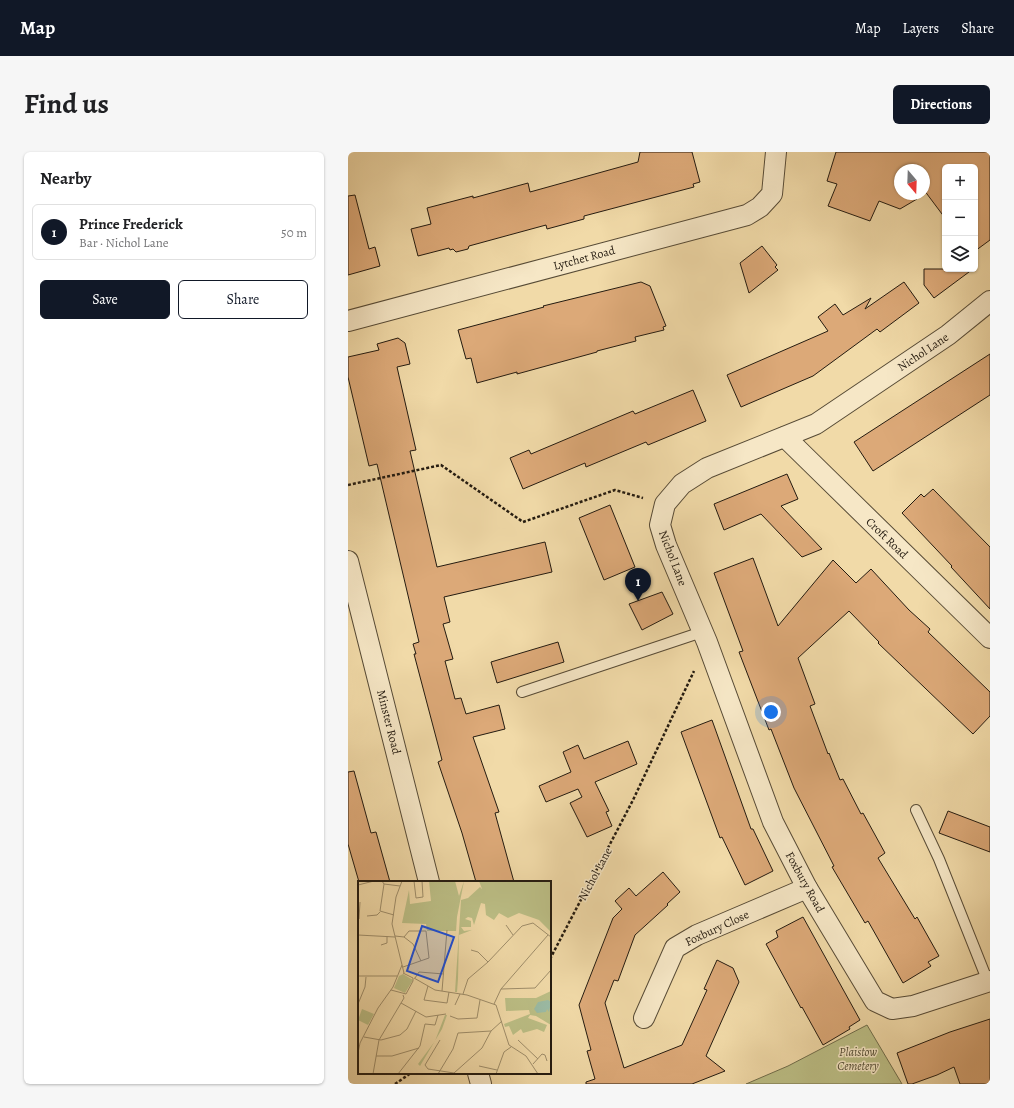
<!DOCTYPE html>
<meta charset="utf-8">
<style>
body{margin:0;font-family:Alegreya,serif;background:#f6f6f6;color:#202124}
.controls{position:absolute;right:12px;top:12px;display:grid;overflow:hidden;border-radius:6px;box-shadow:0 1px 3px #0004}
.controls button{width:36px;height:36px;display:grid;place-items:center;padding:0;border:0;border-bottom:1px solid #e0e0e0;background:#fff;color:#202124;font:20px sans-serif}
.compass{position:absolute;left:546px;top:12px;width:36px;height:36px;border-radius:50%;background:#fff;box-shadow:0 1px 3px #0004;rotate:161deg}
.you{position:absolute;left:423px;top:560px;width:14px;height:14px;margin:-10px;border:3px solid #fff;border-radius:50%;background:#1a73e8;box-shadow:0 0 0 6px #1a73e833}
.badge{display:grid;place-items:center;width:26px;height:26px;border-radius:50%;background:#111827;color:#fff;font-size:13px;font-weight:700}
.pin{position:absolute;translate:-50% -33px;filter:drop-shadow(0 1px 2px #0008)}
.pin::after{content:'';position:absolute;top:21px;width:14px;height:12px;background:inherit;clip-path:polygon(0 0,100% 0,50% 100%)}
.list{margin:0;padding:0;list-style:none}
h2{display:flex;justify-content:space-between;align-items:center;height:52px;margin:0;padding:0 16px;font-size:17px}
h2 small{font-size:13px;font-weight:400;color:#757577}
.list li{display:grid;grid-template-columns:26px 1fr auto;gap:12px;align-items:center;box-sizing:border-box;height:56px;margin:0 8px 8px;padding:0 8px;border:1px solid #e0e0e0;border-radius:6px}
.list b{display:block;font-size:15px;white-space:nowrap}
.list p{margin:0;font-size:13px;white-space:nowrap;color:#757577}
.list em{font-size:13px;font-style:normal;color:#757577}
.actions{display:flex;gap:8px;padding:12px 16px}
.actions a{flex:1;padding:9px 0;border:1px solid #111827;border-radius:6px;text-align:center;font-size:14px;color:#111827}
.actions .main{background:#111827;color:#fff}
.icon{flex:none;width:22px;height:22px;fill:none;stroke:currentColor;stroke-width:2;stroke-linecap:round;stroke-linejoin:round}
.map{position:relative;flex:none;width:642px;height:932px;overflow:hidden;border-radius:6px}
header{display:flex;align-items:center;gap:24px;box-sizing:border-box;height:56px;padding:0 20px;background:#111827;color:#fff}
header strong{font-size:19px}
nav{display:flex;gap:22px;margin-inline-start:auto;font-size:14px}
.intro{display:flex;align-items:center;justify-content:space-between;box-sizing:border-box;height:96px;padding:0 24px}
h1{margin:0;font-size:28px}
.button{padding:10px 18px;border-radius:6px;background:#111827;color:#fff;font-size:14px;font-weight:700}
main{display:flex;gap:24px;padding:0 24px}
aside{flex:1;background:#fff;border-radius:6px;box-shadow:0 1px 3px #0004}
.map>svg:first-child{display:block}
.green{fill:#bcbf86;stroke:#706d4b}
.building{fill:#dca978;stroke:#241b10}
.lines{fill:none;stroke-linecap:round;stroke-linejoin:round}
.service-casing{stroke:#574b36;stroke-width:12}
.minor-casing{stroke:#574b36;stroke-width:22}
.path{stroke:#241b10;stroke-width:2.5;stroke-dasharray:3 2;stroke-linecap:butt}
.service{stroke:#f6e7c6;stroke-width:10}
.minor{stroke:#f6e7c6;stroke-width:20}
.labels{text-anchor:middle;dominant-baseline:central;stroke-width:3;stroke-linejoin:round;paint-order:stroke}
.street-label{font-size:12px;fill:#241b10;stroke:#f6e7c6}
.park-label{font-size:12px;font-style:italic;fill:#524c33;stroke:#f6e7c6}
.inset-road{fill:none;stroke:#9f8e6b;stroke-width:1}
.view{fill:#1d4ed8;fill-opacity:0.15;stroke:#1d4ed8;stroke-width:2}
.inset-edge{fill:none;stroke:#241b10;stroke-width:2}
</style>
<header>
<strong>Map</strong>
<nav><a>Map</a><a>Layers</a><a>Share</a></nav>
</header>
<div class="intro"><h1>Find us</h1><a class="button">Directions</a></div>
<main>
<aside>
<h2>Nearby<small></small></h2>
<ul class="list">
<li><span class="badge">1</span><div><b>Prince Frederick</b><p>Bar · Nichol Lane</p></div><em>50 m</em></li>
</ul>
<div class="actions"><a class="main">Save</a><a>Share</a></div>
</aside>
<div class="map">
<svg width="642" height="932" viewBox="0 0 642 932">
<rect width="100%" height="100%" fill="#f1daa8"/>
<filter id="stains"><feTurbulence type="fractalNoise" baseFrequency=".005" numOctaves="4"/><feColorMatrix values="0 0 0 0 .2 0 0 0 0 .09 0 0 0 0 .02 0 0 0 .5 -.17"/></filter>
<radialGradient id="worn" r=".72"><stop offset=".6" stop-color="#630" stop-opacity="0"/><stop offset="1" stop-color="#630" stop-opacity=".3"/></radialGradient>
<!-- green -->
<polygon class="green" points="519,873 554,932 398,932 440,914"/>
<!-- building -->
<g class="building">
<polygon points="292,0 344,0 352,30 345,32 346,35 236,64 236,67 199,77 198,73 121,94 120,97 108,100 105,97 102,98 101,96 70,104 63,77 83,72 79,56 125,44 125,46 180,31 182,40 290,10"/>
<polygon points="488,0 642,0 642,88 627,99 627,15 597,15 597,66 576,38 576,18 552,18 552,42 572,42 569,47 552,57 531,49 522,69 480,54 489,32 479,29"/>
<polygon points="7,43 21,97 27,95 32,114 0,123 0,44"/>
<polygon points="414,94 429,113 427,115 430,118 401,141 392,111"/>
<polygon points="576,117 625,117 586,146 576,133"/>
<polygon points="293,130 302,134 318,174 315,175 316,178 287,185 288,189 249,199 249,200 169,222 169,220 129,231 123,206 118,207 110,178 196,155 195,154"/>
<polygon points="556,130 571,151 532,180 529,177 465,224 393,255 379,223 480,179 470,165 487,152 495,163 523,146 517,157"/>
<polygon points="50,186 57,191 62,212 49,215 68,298 62,299 89,415 197,390 204,420 96,445 102,470 95,472 105,507 97,509 107,547 113,546 118,562 151,553 157,577 125,585 151,660 147,661 166,730 128,730 114,681 90,610 94,608 66,502 68,502 65,492 71,490 29,312 21,314 0,225 0,205 31,198 29,192"/>
<polygon points="642,202 642,243 525,319 506,290"/>
<polygon points="345,238 358,269 300,293 298,290 238,315 237,311 175,337 162,306 181,298 183,302 285,259 287,262"/>
<polygon points="439,322 450,347 433,354 474,397 454,405 413,362 376,378 366,352"/>
<polygon points="585,337 642,395 642,457 603,415 604,414 554,361 573,342 576,345"/>
<polygon points="262,353 287,415 256,428 231,366"/>
<polygon points="405,406 430,474 485,408 508,431 523,417 561,458 582,477 580,480 642,540 642,564 625,582 530,491 531,490 501,459 450,506 467,552 462,554 480,602 481,601 492,628 495,627 513,662 515,661 537,701 530,706 567,767 569,765 591,804 580,810 583,814 555,831 520,769 517,771 484,715 486,714 446,636 423,577 421,578 391,500 395,499 366,421"/>
<polygon points="314,440 325,462 294,478 281,452"/>
<polygon points="210,490 216,510 149,531 143,510"/>
<polygon points="364,568 403,677 405,677 425,719 397,733 374,685 372,686 333,580"/>
<polygon points="280,589 289,612 247,630 261,659 258,660 264,674 239,685 222,651 234,645 230,637 198,650 191,634 223,620 215,600 230,593 236,607"/>
<polygon points="6,619 23,681 28,680 42,730 11,730 0,692 0,620"/>
<polygon points="600,659 642,675 642,700 591,681"/>
<polygon points="315,720 332,740 319,752 320,753 287,783 270,829 266,828 257,851 276,916 334,893 359,838 356,837 369,808 385,816 391,830 358,904 377,919 344,932 238,932 238,930 247,927 239,899 243,898 231,853 265,766 274,757 267,749 281,736 288,744"/>
<polygon points="455,765 512,868 501,875 502,877 475,893 454,855 453,856 418,792 430,785 428,779"/>
<polygon points="642,867 642,932 612,932 606,915 589,923 564,932 560,932 549,901 602,880"/>
</g>
<g class="lines">
<defs>
<g id="service">
<polyline points="174,540 354,480"/>
<polyline points="568,658 591,707 640,830"/>
</g>
<g id="minor">
<polyline points="642,149 600,183 468,272 359,316 334,332 317,352 312,373 318,393 359,490 425,670 459,736 527,849 544,857 565,854 642,829"/>
<polyline points="0,169 399,63 412,55 424,42 428,0"/>
<polyline points="437,285 642,486"/>
<polyline points="0,409 81,730"/>
<polyline points="296,866 327,796 349,783 459,736"/>
<polyline points="130,921 133,932"/>
</g>
</defs>
<!-- service casing -->
<use href="#service" class="service-casing"/>
<!-- minor casing -->
<use href="#minor" class="minor-casing"/>
<!-- path -->
<g class="path">
<polyline points="0,333 93,313 175,370 267,338 295,346"/>
<polyline points="202,807 285,648 346,519"/>
<polyline points="47,932 63,921"/>
</g>
<!-- service -->
<use href="#service" class="service"/>
<!-- minor -->
<use href="#minor" class="minor"/>
</g>
<g class="labels">
<!-- street labels -->
<g class="street-label">
<text transform="translate(236 106) rotate(-15)">Lytchet Road</text>
<text transform="translate(575 200) rotate(-34)">Nichol Lane</text>
<text transform="translate(539 386) rotate(44)">Croft Road</text>
<text transform="translate(325 406) rotate(69)">Nichol Lane</text>
<text transform="translate(41 570) rotate(76)">Minster Road</text>
<text transform="translate(247 722) rotate(-62)">Nichol Lane</text>
<text transform="translate(457 730) rotate(61)">Foxbury Road</text>
<text transform="translate(369 776) rotate(-25)">Foxbury Close</text>
</g>
<!-- park labels -->
<g class="park-label">
<text x="510" y="900">Plaistow<tspan x="510" dy="14">Cemetery</tspan></text>
</g>
</g>
<!-- overview -->
<g transform="translate(10 729)">
<rect width="193" height="193" fill="#f1daa8"/>
<path d="M 71,0 L 97,0 L 101,15 L 106,0 L 99,36 L 94,110 L 98,50 L 69,50 L 68,43 L 44,42 L 51,9 L 52,23 L 73,20 ZM 121,0 L 193,0 L 193,51 L 181,39 L 161,32 L 150,37 L 141,32 L 136,39 L 128,34 L 127,23 L 123,22 L 116,44 L 114,37 L 110,36 L 107,38 L 113,40 L 113,46 L 103,46 L 106,50 L 114,49 L 101,54 L 100,98 L 99,111 L 97,111 L 103,19 L 110,17 L 122,6 L 124,8 ZM 45,93 L 55,99 L 47,112 L 36,107 L 41,95 ZM 193,110 L 193,144 L 178,135 L 172,134 L 170,137 L 189,144 L 186,151 L 179,148 L 165,152 L 163,148 L 155,154 L 151,145 L 147,146 L 146,143 L 172,133 L 171,129 L 148,130 L 147,117 L 178,117 ZM 4,128 L 16,133 L 10,144 L 0,139 ZM 87,134 L 89,134 L 84,148 L 62,185 L 60,183 L 77,160 Z" fill="#bcbf86"/>
<path d="M 190,119 L 193,121 L 191,131 L 189,128 L 188,131 L 179,132 L 176,128 L 180,121 Z" fill="#9bbba5"/>
<path class="inset-road" d="M 24,0 L 26,3 L 42,5M 44,0 L 38,16 L 34,43 L 46,92M 56,0 L 58,17 L 65,16 L 64,0M 26,3 L 22,30 L 36,34M 0,4 L 16,0M 9,35 L 19,34 L 22,31M 1,38 L 2,21M 148,44 L 155,54M 0,54 L 37,56M 37,55 L 46,56 L 55,63 L 63,80M 23,64 L 29,62 L 29,55M 113,69 L 120,71 L 130,81M 45,86 L 71,77 L 68,50 L 51,50 L 46,56M 0,95 L 39,95M 56,97 L 77,109 L 109,114 L 138,124 L 151,164 L 168,175 L 180,193M 57,97 L 61,91 L 86,93M 70,105 L 66,119 L 89,122 L 91,111M 143,108 L 177,107 L 193,89M 33,109 L 48,113 L 55,100 L 55,97 L 45,92M 84,110 L 89,49M 105,113 L 110,98 L 130,81 L 164,45 L 175,42 L 193,56M 43,122 L 68,136 L 88,133M 0,123 L 7,106 L 8,96M 136,123 L 143,108 L 190,54M 97,124 L 102,113M 92,135 L 100,138 L 119,137 L 122,119M 6,156 L 23,159 L 42,154 L 49,148 L 58,130M 82,159 L 67,184 L 70,188 L 96,192 L 124,167 L 133,150 L 144,140M 160,159 L 180,178M 0,172 L 2,162 L 20,127 L 35,106 L 44,84M 18,175 L 34,175 L 61,167M 175,183 L 184,173 L 187,174 L 189,180M 121,185 L 139,189M 15,193 L 21,159 L 46,117 L 45,114M 40,193 L 62,165 L 67,143 L 77,144 L 80,134M 80,193 L 95,168 L 100,152 L 133,150M 138,193 L 146,171 L 153,166"/>
<path class="view" d="M 64,45 L 96,56 L 80,101 L 49,90 Z"/>
<rect width="193" height="193" class="inset-edge"/>
</g>
<rect width="100%" height="100%" filter="url(#stains)"/>
<rect width="100%" height="100%" fill="url(#worn)"/>
</svg>
<div class="controls">
<button>+</button>
<button>−</button>
<button><svg class="icon" aria-label="layers" viewBox="0 0 24 24"><path d="M12 4l9 5-9 5-9-5zM3 14l9 5 9-5"/></svg></button>
</div>
<svg class="compass" viewBox="-18 -18 36 36"><path d="M0-13l5 13h-10z" fill="#e53935"/><path d="M0 13l5-13h-10z" fill="#757577"/></svg>
<div class="you"></div>
<div class="pin badge" style="left:290px;top:449px">1</div>
</div>
</main>
